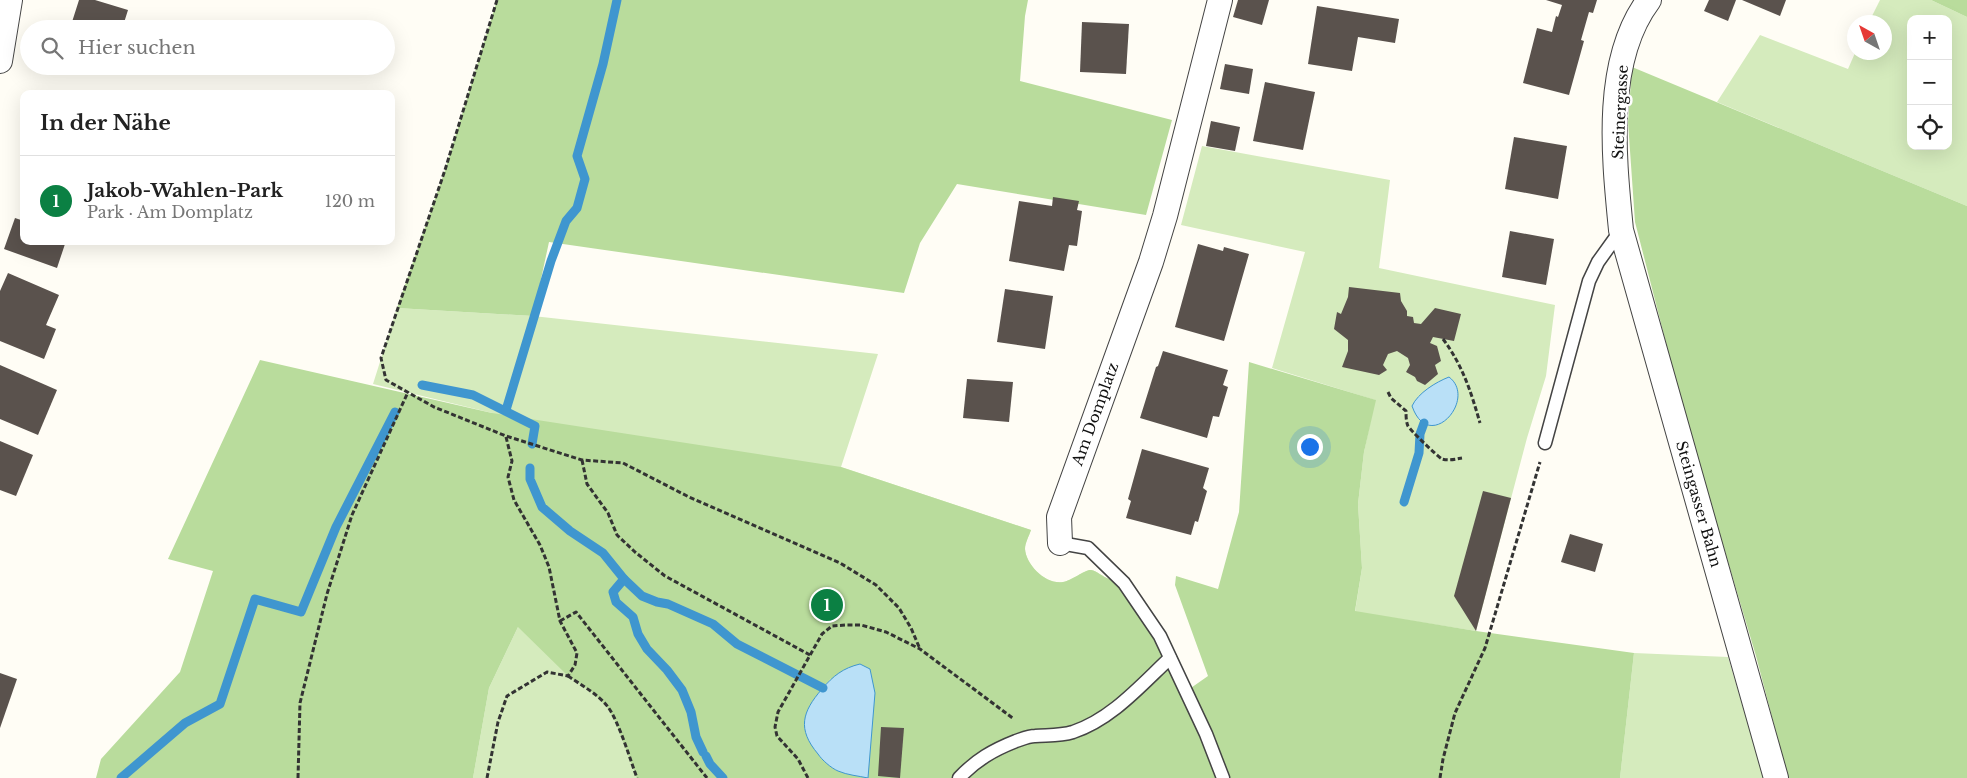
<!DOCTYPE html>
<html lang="de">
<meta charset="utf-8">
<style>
body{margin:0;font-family:"Libre Baskerville",serif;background:#f2f2f2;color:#222}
.controls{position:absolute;right:15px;top:15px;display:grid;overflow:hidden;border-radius:10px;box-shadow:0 5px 20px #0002}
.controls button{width:45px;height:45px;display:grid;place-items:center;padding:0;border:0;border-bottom:1px solid #e0e0e0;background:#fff;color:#222;font:25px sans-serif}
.compass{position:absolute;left:1847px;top:15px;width:45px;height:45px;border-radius:50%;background:#fff;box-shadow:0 5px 20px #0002;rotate:320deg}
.you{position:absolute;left:1309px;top:446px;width:18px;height:18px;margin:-12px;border:4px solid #fff;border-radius:50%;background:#1a73e8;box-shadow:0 0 0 8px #1a73e833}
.badge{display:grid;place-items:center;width:32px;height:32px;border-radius:50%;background:#0b8043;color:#fff;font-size:16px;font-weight:700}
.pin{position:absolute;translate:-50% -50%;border:2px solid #fff;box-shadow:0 1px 5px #0006}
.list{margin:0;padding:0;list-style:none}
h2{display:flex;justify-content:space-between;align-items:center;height:65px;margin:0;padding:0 20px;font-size:21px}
h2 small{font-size:16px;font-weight:400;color:#767676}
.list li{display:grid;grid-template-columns:32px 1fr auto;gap:15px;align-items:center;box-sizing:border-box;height:90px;padding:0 20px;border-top:1px solid #e0e0e0}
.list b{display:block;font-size:19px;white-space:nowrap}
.list p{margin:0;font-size:16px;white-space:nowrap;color:#767676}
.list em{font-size:16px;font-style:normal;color:#767676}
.icon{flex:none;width:28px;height:28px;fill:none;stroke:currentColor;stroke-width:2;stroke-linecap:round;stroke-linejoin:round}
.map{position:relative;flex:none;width:1967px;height:778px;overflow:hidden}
.search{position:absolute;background:#fff;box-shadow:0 5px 20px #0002;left:20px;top:20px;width:375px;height:55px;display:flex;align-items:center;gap:12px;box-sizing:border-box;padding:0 18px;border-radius:28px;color:#767676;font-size:19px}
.panel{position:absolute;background:#fff;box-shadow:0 5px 20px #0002;left:20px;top:90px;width:375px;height:155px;border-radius:10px}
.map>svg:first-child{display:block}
.green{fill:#d5ebbd;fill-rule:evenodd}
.forest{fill:#b9dc9c;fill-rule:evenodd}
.water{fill:#b9e0f7;stroke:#3f96cf}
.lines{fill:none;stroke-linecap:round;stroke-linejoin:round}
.stream{stroke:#3f96cf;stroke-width:9}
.building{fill:#5a524d}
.service-casing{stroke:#444;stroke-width:15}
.minor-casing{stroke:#444;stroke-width:26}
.path{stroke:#333;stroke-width:3;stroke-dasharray:5 2.5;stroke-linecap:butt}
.service{stroke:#fff;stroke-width:12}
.minor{stroke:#fff;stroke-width:24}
.labels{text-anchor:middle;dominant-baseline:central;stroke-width:5;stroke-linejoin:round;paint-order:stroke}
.street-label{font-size:15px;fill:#111;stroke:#fff}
</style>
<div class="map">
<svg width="1967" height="778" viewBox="0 0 1967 778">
<rect width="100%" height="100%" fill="#fffdf5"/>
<!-- green -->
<g class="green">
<path d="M 1880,0 L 1931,0 L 1967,17 L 1967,206 L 1717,102 L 1760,35 L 1848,69 L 1855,53 L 1884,52 L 1884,22 L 1869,22 ZM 1911,19 L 1948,19 L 1948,146 L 1911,146 Z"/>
<polygon points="1202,146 1390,180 1379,268 1555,305 1546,376 1527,438 1476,631 1355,612 1362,568 1358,504 1364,452 1375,400 1272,368 1305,252 1181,225"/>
<path d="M 397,308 L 533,316 L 878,354 L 841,467 L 1031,530 C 1029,536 1025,543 1025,549 C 1026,565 1046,585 1063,582 C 1071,581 1086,569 1091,570 C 1097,571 1103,577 1109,579 C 1114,580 1119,581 1124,583 L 1223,778 L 473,778 L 489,688 L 518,627 L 492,413 L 373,384 Z"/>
<polygon points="1634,653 1728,657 1764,778 1620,778"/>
</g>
<!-- forest -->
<g class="forest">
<polygon points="497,0 1028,0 1025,16 1020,81 1172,120 1146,215 957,184 920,243 904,293 549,242 533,316 397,308 445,170"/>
<polygon points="1931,0 1967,0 1967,17"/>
<polygon points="1632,67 1967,206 1967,778 1788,778 1756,656 1685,417 1635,222 1628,122"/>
<path d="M 260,360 L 492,413 L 841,467 L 1031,530 C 1029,536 1025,543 1025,549 C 1026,565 1046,585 1063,582 C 1071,581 1086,569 1091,570 C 1097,571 1103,577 1109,579 C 1114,580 1119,581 1124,583 L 1188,690 L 1208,676 L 1175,585 L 1176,576 L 1218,589 L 1239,512 L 1249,362 L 1376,400 L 1364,452 L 1358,504 L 1362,568 L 1355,611 L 1476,631 L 1634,653 L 1620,778 L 637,778 L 616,723 L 607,707 L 592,692 L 568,676 L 518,627 L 489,688 L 473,778 L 96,778 L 101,759 L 180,672 L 213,571 L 168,559 ZM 831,678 L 821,758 L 814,699 Z"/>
</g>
<!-- water -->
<g class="water">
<path d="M 1449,377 C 1478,399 1429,455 1412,406 C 1418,393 1436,382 1449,377 Z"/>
<path d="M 860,664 L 870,669 L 875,693 L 868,778 C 859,776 847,775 838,771 C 831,768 822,760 818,754 C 797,729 802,712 822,689 C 833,676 843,668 860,664 Z"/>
</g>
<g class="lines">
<!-- stream -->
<g class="stream">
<polyline points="422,385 473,395 535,426 532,444"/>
<polyline points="506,410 551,261 566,221 577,208 585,179 577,156 603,64 617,0"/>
<polyline points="530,468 530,479 542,507 570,531 603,553 624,579 613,592 616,602 633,617 638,634 647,649 667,670 682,690 691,712 696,737 703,752"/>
<polyline points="1404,502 1419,453 1420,434 1424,423"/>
<polyline points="624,579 642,596 657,602 668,604 713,624 737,644 823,688"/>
<polyline points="706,756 710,764 723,778"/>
<polyline points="121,778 185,723 220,704 255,599 301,612 336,527 395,412"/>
</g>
</g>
<!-- building -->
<g class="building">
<polygon points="79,0 95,0 128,10 122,29 74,29 76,23 72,22"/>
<polygon points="1238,0 1269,0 1262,25 1233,17"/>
<polygon points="1546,0 1597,0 1593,13 1589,12 1581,40 1584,41 1569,95 1523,83 1537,28 1552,32 1556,16 1558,17 1562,5"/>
<polygon points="1709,0 1736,0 1728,21 1704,11"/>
<polygon points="1742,0 1786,0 1780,16"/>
<polygon points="1317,6 1399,19 1395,43 1358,37 1352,71 1308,64"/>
<polygon points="1082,22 1129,24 1126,74 1080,72"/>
<polygon points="1225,64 1253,69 1249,94 1220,89"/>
<polygon points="1265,82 1315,92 1303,150 1253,141"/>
<polygon points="1211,121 1240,127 1235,151 1206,146"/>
<polygon points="1514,137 1567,146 1558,199 1505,189"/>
<polygon points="1053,197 1079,201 1077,210 1082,211 1077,246 1069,245 1064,271 1009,261 1019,201 1052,206"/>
<polygon points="24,212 24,241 66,241 57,268 4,249 15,218 21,220"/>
<polygon points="1510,231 1554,239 1546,285 1502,277"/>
<polygon points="1198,244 1223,251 1224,247 1249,254 1224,341 1175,327"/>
<polygon points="8,273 59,295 46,325 56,329 44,359 0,341 0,291"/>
<polygon points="1349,287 1400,293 1401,301 1407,311 1407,316 1413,317 1414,323 1421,324 1435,308 1461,314 1454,341 1433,337 1430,343 1437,346 1441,361 1435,365 1438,374 1425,385 1417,381 1415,377 1406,372 1410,365 1408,358 1397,351 1388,354 1383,365 1387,370 1379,375 1342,367 1348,351 1348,340 1334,329 1337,312 1341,314 1348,297"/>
<polygon points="1005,289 1053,296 1045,349 997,342"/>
<polygon points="1163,351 1228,370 1223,385 1228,387 1219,417 1213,416 1207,438 1140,418 1156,367 1158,366"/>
<polygon points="0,365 57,390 38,435 0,419"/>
<polygon points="967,379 1013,382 1009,422 963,418"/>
<polygon points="0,441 33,455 16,496 0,490"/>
<polygon points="1142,449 1209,468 1203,488 1207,491 1198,522 1195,521 1191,535 1126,518 1131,501 1128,499"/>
<polygon points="1483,491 1511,498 1476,631 1454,596"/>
<polygon points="1570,534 1603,544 1595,572 1561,562"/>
<polygon points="0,673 17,679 0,728"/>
<polygon points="881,727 904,728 900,778 878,776"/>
</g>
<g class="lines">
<defs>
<g id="service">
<polyline points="1545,443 1589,281 1598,262 1621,230"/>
<polyline points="1060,543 1088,548 1124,583 1160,636 1206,734 1223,778"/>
<path d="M 959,778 C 976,760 993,750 1016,741 C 1022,739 1029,736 1035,736 C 1048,735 1060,736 1073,732 C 1112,719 1141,685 1170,658"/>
</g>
<g id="minor">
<path d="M 1649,0 C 1603,61 1614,158 1621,230 L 1776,778"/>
<polyline points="0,61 10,0"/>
<polyline points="1060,543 1059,517 1151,262 1165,216 1220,0"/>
</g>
</defs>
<!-- service casing -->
<use href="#service" class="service-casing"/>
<!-- minor casing -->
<use href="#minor" class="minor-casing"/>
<!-- path -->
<g class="path">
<polyline points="497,0 445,170 381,358 386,380 434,407 506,436 582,460 623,463 689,497 840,563 876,585 899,608 911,628 920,649"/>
<path d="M 1443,339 C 1463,366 1471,392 1480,423"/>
<path d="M 1388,392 L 1391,398 L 1406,411 C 1406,415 1406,422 1408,426 C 1410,430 1438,457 1442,459 C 1449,461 1456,459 1462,458"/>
<polyline points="582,460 587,484 608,513 617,535 635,552 665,576 810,655"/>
<polyline points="560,621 576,612 707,778"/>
<path d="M 568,676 C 581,685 598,694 608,707 C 619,722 630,759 637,778"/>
<polyline points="298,778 300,703 327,594 352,515 408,392"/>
<polyline points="487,778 498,722 507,696 547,672 568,676 575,665 577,653 560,621 549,567 540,545 514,500 508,477 512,461 506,437"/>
<polyline points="808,778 798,759 777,736 775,727 778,712 822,634 832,626 846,625 861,625 886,632 920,649 1014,719"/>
<polyline points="1440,778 1443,759 1455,713 1485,648 1540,462"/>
</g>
<!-- service -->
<use href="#service" class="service"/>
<!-- minor -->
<use href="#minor" class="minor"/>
</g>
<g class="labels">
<!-- street labels -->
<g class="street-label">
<text transform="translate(1620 112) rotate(-87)">Steinergasse</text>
<text transform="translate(1095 414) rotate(-70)">Am Domplatz</text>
<text transform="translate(1699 504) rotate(74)">Steingasser Bahn</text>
</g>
</g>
</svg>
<div class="controls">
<button>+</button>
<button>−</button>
<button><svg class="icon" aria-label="locate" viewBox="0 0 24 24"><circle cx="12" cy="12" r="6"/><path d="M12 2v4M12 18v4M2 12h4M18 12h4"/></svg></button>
</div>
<svg class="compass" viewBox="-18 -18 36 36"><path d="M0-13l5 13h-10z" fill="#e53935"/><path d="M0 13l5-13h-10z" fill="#767676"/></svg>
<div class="you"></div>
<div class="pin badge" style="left:827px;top:605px">1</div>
<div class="search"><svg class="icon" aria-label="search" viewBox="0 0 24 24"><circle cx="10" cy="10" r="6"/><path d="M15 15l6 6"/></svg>Hier suchen</div>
<section class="panel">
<h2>In der Nähe<small></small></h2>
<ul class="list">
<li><span class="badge">1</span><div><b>Jakob-Wahlen-Park</b><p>Park · Am Domplatz</p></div><em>120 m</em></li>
</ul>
</section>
</div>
